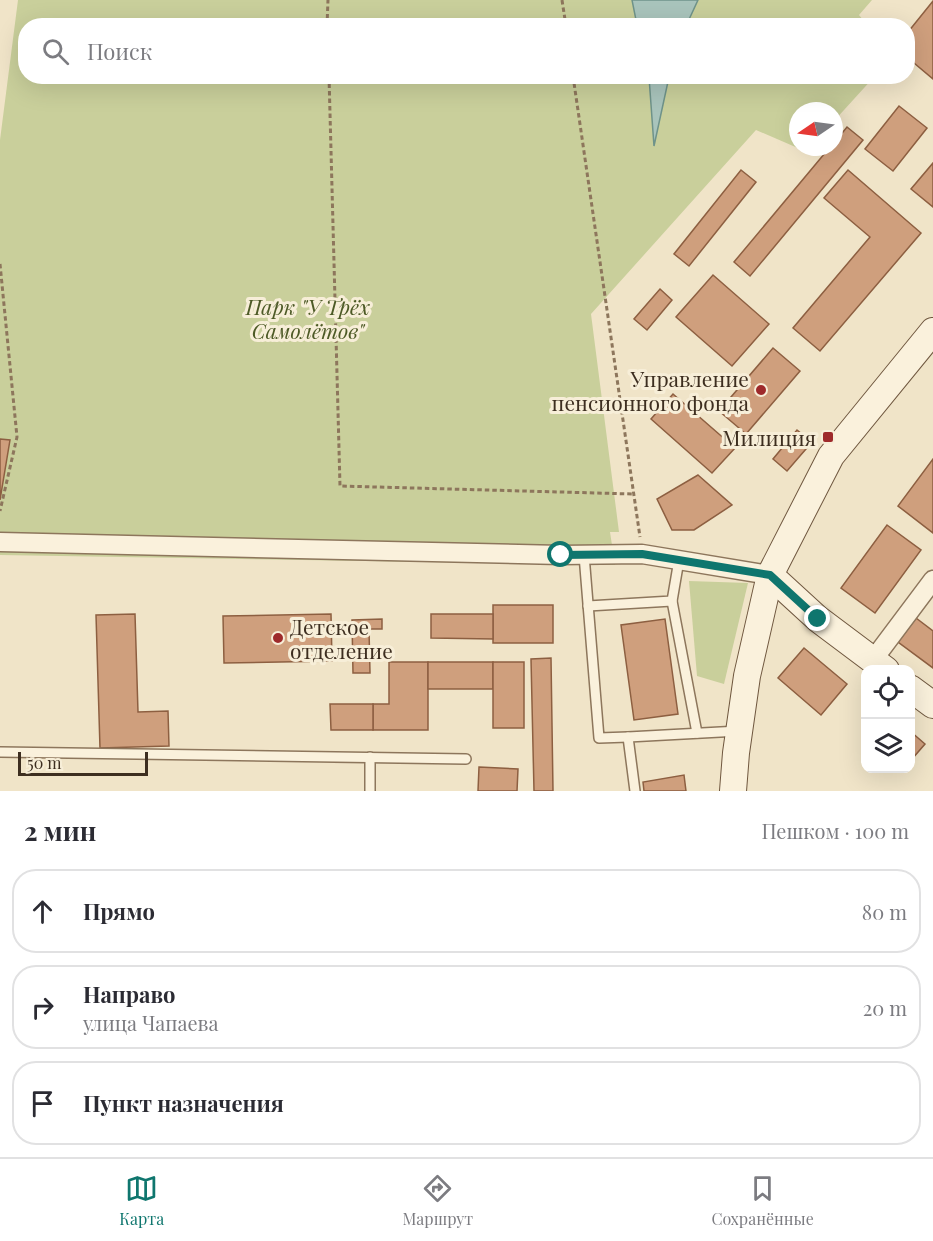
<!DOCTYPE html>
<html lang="ru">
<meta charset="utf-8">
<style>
body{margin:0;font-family:"Playfair Display",serif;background:#f7f7f7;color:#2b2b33}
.controls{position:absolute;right:18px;bottom:18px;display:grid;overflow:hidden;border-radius:12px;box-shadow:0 6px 24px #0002}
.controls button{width:54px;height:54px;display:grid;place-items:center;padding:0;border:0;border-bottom:2px solid #e1e1e2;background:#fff;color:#2b2b33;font:30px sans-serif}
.compass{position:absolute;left:789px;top:102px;width:54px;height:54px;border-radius:50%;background:#fff;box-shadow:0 6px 24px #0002;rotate:257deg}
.scale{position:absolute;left:18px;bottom:15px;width:130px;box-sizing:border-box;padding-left:6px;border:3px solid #3d2e20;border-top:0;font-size:16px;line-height:21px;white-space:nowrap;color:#3d2e20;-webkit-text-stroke:4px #f7eed8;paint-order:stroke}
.stop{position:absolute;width:18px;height:18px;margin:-14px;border:4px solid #0f766e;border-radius:50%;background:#fff}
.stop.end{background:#0f766e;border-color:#fff;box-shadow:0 2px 6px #0008}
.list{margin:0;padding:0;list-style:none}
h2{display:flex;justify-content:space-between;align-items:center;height:78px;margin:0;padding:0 24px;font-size:26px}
h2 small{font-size:20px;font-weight:400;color:#7c7c81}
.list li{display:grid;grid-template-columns:39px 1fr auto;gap:18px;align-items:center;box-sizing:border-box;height:84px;margin:0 12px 12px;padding:0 12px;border:2px solid #e1e1e2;border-radius:24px}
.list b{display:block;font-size:22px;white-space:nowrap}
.list p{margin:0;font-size:20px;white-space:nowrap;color:#7c7c81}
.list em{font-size:20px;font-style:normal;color:#7c7c81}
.icon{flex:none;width:33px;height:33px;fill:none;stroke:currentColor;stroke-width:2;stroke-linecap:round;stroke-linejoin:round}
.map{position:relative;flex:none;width:933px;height:791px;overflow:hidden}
.search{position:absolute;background:#fff;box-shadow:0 6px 24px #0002;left:18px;right:18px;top:18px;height:66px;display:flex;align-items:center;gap:15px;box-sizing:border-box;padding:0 21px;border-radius:24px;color:#7c7c81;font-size:22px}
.sheet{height:366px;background:#fff}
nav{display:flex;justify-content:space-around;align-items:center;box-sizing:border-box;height:84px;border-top:2px solid #e1e1e2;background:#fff;font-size:16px;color:#7c7c81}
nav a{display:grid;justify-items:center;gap:3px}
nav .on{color:#0f766e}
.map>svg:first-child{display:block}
.green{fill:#c9cf9b}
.water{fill:#a9c4bc;stroke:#6f938a;stroke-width:1.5}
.building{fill:#cf9f7d;stroke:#8d5f41;stroke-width:1.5}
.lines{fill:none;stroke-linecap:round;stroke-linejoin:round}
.lane-casing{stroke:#8d765c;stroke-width:12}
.street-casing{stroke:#8d765c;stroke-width:21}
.secondary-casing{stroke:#6f573f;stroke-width:28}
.path{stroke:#8d765c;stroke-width:3;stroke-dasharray:4.5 3;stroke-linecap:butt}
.lane{stroke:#faf1dc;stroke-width:9}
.street{stroke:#faf1dc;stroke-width:18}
.secondary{stroke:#faf1dc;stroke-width:26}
.route{stroke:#0f766e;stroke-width:8}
.poi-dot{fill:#9e2a2b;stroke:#f7eed8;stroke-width:2}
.labels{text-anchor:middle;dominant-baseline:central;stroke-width:6;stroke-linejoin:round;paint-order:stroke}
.park-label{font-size:21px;font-style:italic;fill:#4d5a26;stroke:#f7eed8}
.poi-label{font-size:21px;fill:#3d2e20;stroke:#f7eed8;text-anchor:end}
</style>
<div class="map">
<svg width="933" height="791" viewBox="0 0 933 791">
<rect width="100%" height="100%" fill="#f0e4c8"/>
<!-- green -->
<g class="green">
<polygon points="18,0 872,0 859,15 868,26 26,26 26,76 874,77 834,121 834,111 798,111 798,147 811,147 807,152 756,130 591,314 619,532 610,532 615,565 0,555 0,140"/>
<polygon points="689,581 748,583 724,684 697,676"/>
</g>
<!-- water -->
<g class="water">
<polygon points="632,0 698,0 686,26 637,25"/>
<polygon points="649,77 669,77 654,146"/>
</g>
<!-- building -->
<g class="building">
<polygon points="933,1 933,79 908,58 908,32"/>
<polygon points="899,106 927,128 893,171 865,149"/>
<polygon points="847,127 863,140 750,276 734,262 830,147 834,147 834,143"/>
<polygon points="933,163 933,207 911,189"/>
<polygon points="741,170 756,182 689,266 674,254"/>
<polygon points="848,170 921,233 820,351 793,328 870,237 824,198"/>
<polygon points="713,275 769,324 732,366 676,317"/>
<polygon points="660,289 672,300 647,330 634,319"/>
<polygon points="773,348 800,371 746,434 719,411"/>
<polygon points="673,394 735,448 712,473 651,419"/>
<polygon points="797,430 812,442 787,471 773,459"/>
<polygon points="0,439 10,440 0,500"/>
<polygon points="933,459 933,533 898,506"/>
<polygon points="698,475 732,505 694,530 672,530 657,499"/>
<polygon points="887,525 921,550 875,613 841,588"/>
<rect x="493" y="605" width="60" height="38"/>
<polygon points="135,614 138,712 168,711 169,746 100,748 96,615"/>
<polygon points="331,614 332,661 224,663 223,616"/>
<polygon points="431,614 493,614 493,639 431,638"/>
<polygon points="916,618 933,631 933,668 898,642"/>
<polygon points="382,619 382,629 369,629 370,673 353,673 352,620"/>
<polygon points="665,619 678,714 634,720 621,625"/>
<polygon points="804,648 847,684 821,715 778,678"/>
<polygon points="551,658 553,791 534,791 531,659"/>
<polygon points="389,662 428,662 428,730 373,730 373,704 389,704"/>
<rect x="428" y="662" width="65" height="27"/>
<rect x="493" y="662" width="31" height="66"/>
<polygon points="330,704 373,704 373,730 331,730"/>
<polygon points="910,731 925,744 912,759 910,758"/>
<polygon points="479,767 518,769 517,791 478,791"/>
<polygon points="684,775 686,791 644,791 643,782"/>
</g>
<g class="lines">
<defs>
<g id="lane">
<polyline points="584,555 599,738 628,737"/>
<polyline points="672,601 697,733"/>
<polyline points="588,606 672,601 679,560"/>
<polyline points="0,752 466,759"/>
<polyline points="370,791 370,757"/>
<polyline points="635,791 628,737 739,731"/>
</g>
<g id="street">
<polyline points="0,542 561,555 642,554 770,575"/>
<polyline points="873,660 933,580"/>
</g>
<g id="secondary">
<polyline points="770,575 818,619 886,670"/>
<polyline points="910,688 933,705"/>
<polyline points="733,791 736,753 747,676 770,575 831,456 933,331"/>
</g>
</defs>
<!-- lane casing -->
<use href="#lane" class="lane-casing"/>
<!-- street casing -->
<use href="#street" class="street-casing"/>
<!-- secondary casing -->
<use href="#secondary" class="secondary-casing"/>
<!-- path -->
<g class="path">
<polyline points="562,0 566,26"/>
<polyline points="327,26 328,0"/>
<polyline points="329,76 340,486 633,494"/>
<polyline points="573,76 640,537"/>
<polyline points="0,264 17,437 0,511"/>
</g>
<!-- lane -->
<use href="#lane" class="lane"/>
<!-- street -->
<use href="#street" class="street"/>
<!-- secondary -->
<use href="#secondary" class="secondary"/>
</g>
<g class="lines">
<!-- route -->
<polyline class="route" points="561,555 642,554 770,575 818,619"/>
</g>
<!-- markers -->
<g class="poi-dot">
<circle cx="761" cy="390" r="6"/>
<rect x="822" y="431" width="12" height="12" rx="3"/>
<circle cx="278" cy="638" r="6"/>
</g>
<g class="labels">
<!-- park labels -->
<g class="park-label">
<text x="308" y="306">Парк "У Трёх<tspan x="308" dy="24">Самолётов"</tspan></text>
</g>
<!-- poi labels -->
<g class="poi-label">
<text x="749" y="378">Управление<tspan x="749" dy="24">пенсионного фонда</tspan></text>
<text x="816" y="437">Милиция</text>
<text x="290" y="626" text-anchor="start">Детское<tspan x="290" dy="24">отделение</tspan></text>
</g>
</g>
</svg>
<div class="controls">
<button><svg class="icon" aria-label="locate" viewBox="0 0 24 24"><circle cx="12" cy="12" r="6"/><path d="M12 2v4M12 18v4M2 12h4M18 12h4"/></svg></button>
<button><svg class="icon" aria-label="layers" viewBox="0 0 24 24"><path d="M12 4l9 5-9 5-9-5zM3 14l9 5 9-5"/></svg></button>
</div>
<svg class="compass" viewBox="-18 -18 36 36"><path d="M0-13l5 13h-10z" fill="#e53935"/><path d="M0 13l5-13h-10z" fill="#7c7c81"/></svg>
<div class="scale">50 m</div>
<div class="stop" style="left:561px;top:555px"></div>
<div class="stop end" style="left:818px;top:619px"></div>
<div class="search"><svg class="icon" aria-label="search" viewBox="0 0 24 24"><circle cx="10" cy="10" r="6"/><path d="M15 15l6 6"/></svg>Поиск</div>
</div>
<section class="sheet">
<h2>2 мин<small>Пешком · 100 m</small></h2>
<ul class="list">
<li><svg class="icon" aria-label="ahead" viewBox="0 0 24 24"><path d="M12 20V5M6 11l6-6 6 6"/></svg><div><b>Прямо</b></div><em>80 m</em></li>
<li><svg class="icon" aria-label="right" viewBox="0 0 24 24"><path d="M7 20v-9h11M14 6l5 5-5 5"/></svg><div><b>Направо</b><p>улица Чапаева</p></div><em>20 m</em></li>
<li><svg class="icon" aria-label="arrive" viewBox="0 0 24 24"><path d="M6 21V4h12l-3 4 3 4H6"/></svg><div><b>Пункт назначения</b></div></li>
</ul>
</section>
<nav>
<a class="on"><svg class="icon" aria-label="map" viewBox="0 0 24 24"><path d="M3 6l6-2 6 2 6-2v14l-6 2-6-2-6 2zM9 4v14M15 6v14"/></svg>Карта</a>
<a><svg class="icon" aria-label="directions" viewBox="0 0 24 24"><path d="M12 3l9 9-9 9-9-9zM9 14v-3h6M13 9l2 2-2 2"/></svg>Маршрут</a>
<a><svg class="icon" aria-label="saved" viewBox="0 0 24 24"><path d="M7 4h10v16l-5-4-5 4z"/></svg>Сохранённые</a>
</nav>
